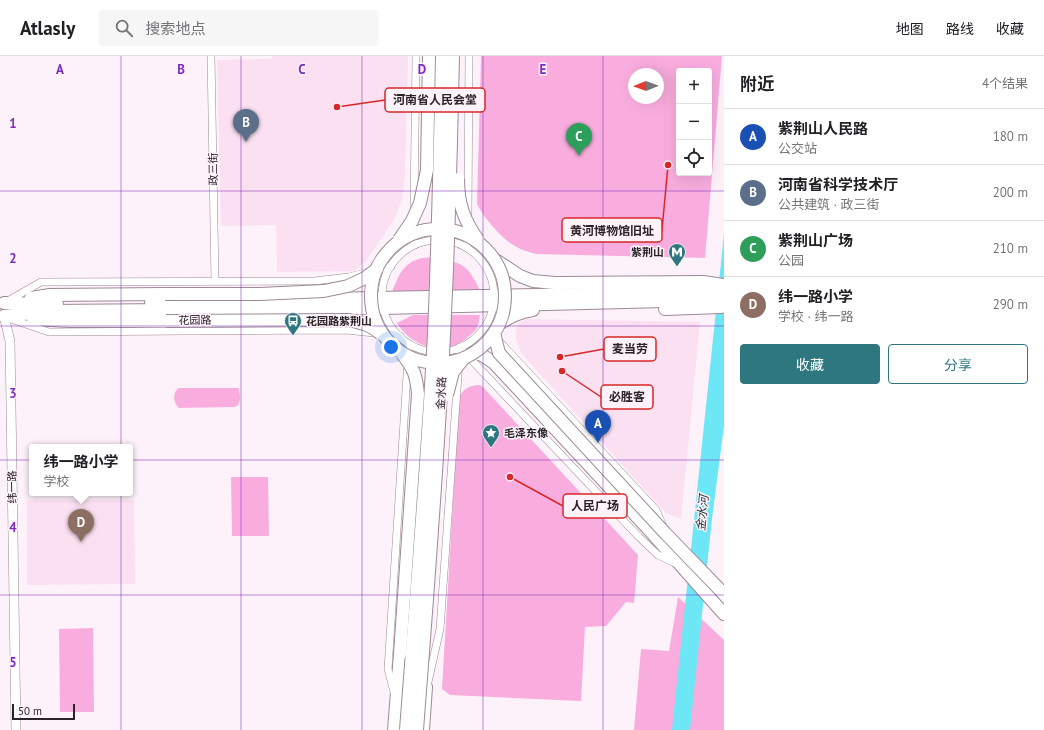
<!DOCTYPE html>
<html lang="zh">
<meta charset="utf-8">
<style>
body{margin:0;font-family:"PT Sans","Noto Sans SC",sans-serif;background:#f6f6f6;color:#202124}
.controls{position:absolute;right:12px;top:12px;display:grid;overflow:hidden;border-radius:4px;box-shadow:0 4px 16px #0002}
.controls button{width:36px;height:36px;display:grid;place-items:center;padding:0;border:0;border-bottom:1px solid #e0e0e0;background:#fff;color:#202124;font:20px sans-serif}
.compass{position:absolute;left:628px;top:12px;width:36px;height:36px;border-radius:50%;background:#fff;box-shadow:0 4px 16px #0002;rotate:269deg}
.scale{position:absolute;left:12px;bottom:10px;width:63px;box-sizing:border-box;padding-left:4px;border:2px solid #2a2328;border-top:0;font-size:11px;line-height:14px;white-space:nowrap;color:#2a2328;-webkit-text-stroke:3px #fef2fa;paint-order:stroke}
.you{position:absolute;left:391px;top:291px;width:14px;height:14px;margin:-10px;border:3px solid #fff;border-radius:50%;background:#1a73e8;box-shadow:0 0 0 6px #1a73e833}
.badge{display:grid;place-items:center;width:26px;height:26px;border-radius:50%;background:#2e777f;color:#fff;font-size:13px;font-weight:700}
.pin{position:absolute;translate:-50% -33px;filter:drop-shadow(0 1px 2px #0008)}
.pin::after{content:'';position:absolute;top:21px;width:14px;height:12px;background:inherit;clip-path:polygon(0 0,100% 0,50% 100%)}
.popup{position:absolute;left:29px;top:388px;width:104px;height:52px;box-sizing:border-box;display:grid;place-content:center;border-radius:4px;background:#fff;filter:drop-shadow(0 1px 3px #0005);font-size:13px;white-space:nowrap;color:#757577}
.popup b{font-size:15px;color:#202124}
.popup::after{content:'';position:absolute;left:50%;top:100%;margin-left:-8px;border:8px solid transparent;border-top-color:#fff}
.list{margin:0;padding:0;list-style:none}
h2{display:flex;justify-content:space-between;align-items:center;height:52px;margin:0;padding:0 16px;font-size:17px}
h2 small{font-size:13px;font-weight:400;color:#757577}
.list li{display:grid;grid-template-columns:26px 1fr auto;gap:12px;align-items:center;box-sizing:border-box;height:56px;padding:0 16px;border-top:1px solid #e0e0e0}
.list b{display:block;font-size:15px;white-space:nowrap}
.list p{margin:0;font-size:13px;white-space:nowrap;color:#757577}
.list em{font-size:13px;font-style:normal;color:#757577}
.actions{display:flex;gap:8px;padding:12px 16px}
.actions a{flex:1;padding:9px 0;border:1px solid #2e777f;border-radius:4px;text-align:center;font-size:14px;color:#2e777f}
.actions .main{background:#2e777f;color:#fff}
.icon{flex:none;width:22px;height:22px;fill:none;stroke:currentColor;stroke-width:2;stroke-linecap:round;stroke-linejoin:round}
.map{position:relative;flex:none;width:724px;height:674px;overflow:hidden}
header{display:flex;align-items:center;gap:24px;box-sizing:border-box;height:56px;padding:0 20px;background:#fff;border-bottom:1px solid #e0e0e0}
header strong{font-size:19px}
nav{display:flex;gap:22px;margin-inline-start:auto;font-size:14px}
.search{width:280px;height:36px;background:#f6f6f6;display:flex;align-items:center;gap:10px;box-sizing:border-box;padding:0 14px;border-radius:4px;color:#757577;font-size:15px}
main{display:flex}
aside{flex:1;background:#fff}
.map>svg:first-child{display:block}
.built{fill:#fbe0f1}
.green{fill:#f9addf;fill-rule:evenodd}
.water{fill:#6de6f6}
.lines{fill:none;stroke-linecap:round;stroke-linejoin:round}
.minor-casing{stroke:#9c8a96;stroke-width:8}
.tertiary-casing{stroke:#9c8a96;stroke-width:10}
.primary-casing{stroke:#9c8a96;stroke-width:14}
.minor{stroke:#fff;stroke-width:7}
.tertiary{stroke:#fff;stroke-width:9}
.primary{stroke:#fff;stroke-width:12}
.primary-bridge-casing{stroke:#9c8a96;stroke-width:14;stroke-linecap:butt}
.primary-bridge{stroke:#fff;stroke-width:12}
.grid{fill:none;stroke:#7b2cbf;stroke-width:1;stroke-opacity:0.55}
.labels{text-anchor:middle;dominant-baseline:central;stroke-width:3;stroke-linejoin:round;paint-order:stroke}
.street-label{font-size:11px;fill:#2a2328;stroke:#fef2fa}
.poi-label{font-size:11px;font-weight:bold;fill:#2a2328;stroke:#fef2fa;text-anchor:start}
.water-label{font-size:12px;font-style:italic;fill:#1f3538;stroke:#fef2fa}
.grid-label{font-size:13px;text-anchor:middle;font-weight:bold;fill:#7b2cbf;stroke:#fef2fa;stroke-width:3;stroke-linejoin:round;paint-order:stroke}
.leader{fill:none;stroke:#d62828;stroke-width:1.5}
.callout-dot{fill:#d62828;stroke:#fef2fa;stroke-width:1.5}
.callout{fill:#fef2fa;stroke:#d62828;stroke-width:1.5}
.callout-label{font-size:12px;text-anchor:middle;font-weight:bold;fill:#2a2328}
</style>
<header>
<strong>Atlasly</strong>
<div class="search"><svg class="icon" aria-label="search" viewBox="0 0 24 24"><circle cx="10" cy="10" r="6"/><path d="M15 15l6 6"/></svg>搜索地点</div>
<nav><a>地图</a><a>路线</a><a>收藏</a></nav>
</header>
<main>
<div class="map">
<svg width="724" height="674" viewBox="0 0 724 674">
<rect width="100%" height="100%" fill="#fef2fa"/>
<!-- built -->
<g class="built">
<polygon points="272,0 408,0 405,119 402,143 395,162 366,205 354,215 277,216 276,169 221,170 217,4 272,3"/>
<polygon points="527,263 700,266 681,463 666,457 521,297 516,282 516,273 520,266"/>
<polygon points="27,444 134,444 135,528 27,529"/>
</g>
<!-- green -->
<g class="green">
<path d="M 481,0 L 722,0 L 705,202 L 536,198 C 529,196 521,194 515,190 C 502,183 483,161 477,148 ZM 679,15 L 709,15 L 709,117 L 679,117 ZM 634,18 L 658,18 L 658,42 L 634,42 Z"/>
<path d="M 435,201 C 464,208 466,207 480,234 L 391,239 C 396,226 401,209 416,204 C 421,201 429,202 435,201 Z"/>
<path d="M 413,259 L 480,259 C 479,263 479,268 477,271 C 476,275 471,278 469,280 C 447,302 412,292 397,267 Z"/>
<path d="M 478,329 L 482,330 L 638,499 L 634,547 L 626,546 L 606,570 L 585,571 L 581,645 L 450,639 L 442,633 L 459,343 C 462,333 468,330 478,329 Z"/>
<path d="M 179,332 L 238,332 L 239,333 C 240,340 242,348 235,351 L 179,352 C 173,347 172,336 179,332 Z"/>
<polygon points="231,421 268,421 269,480 232,480"/>
<polygon points="678,541 724,584 724,674 634,674 641,593 669,595"/>
<polygon points="93,572 94,656 60,656 59,573"/>
</g>
<!-- water -->
<polygon class="water" points="724,178 724,370 712,463 690,674 672,674"/>
<g class="lines">
<defs>
<g id="minor">
<polyline points="211,0 215,225"/>
<polyline points="414,152 416,0"/>
<polyline points="468,160 469,0"/>
<circle cx="438" cy="240" r="56"/>
<polyline points="414,189 414,164"/>
<polyline points="467,192 468,170"/>
<polyline points="6,246 41,226 314,225 349,221 391,210"/>
<polyline points="8,262 49,276 347,274 400,280"/>
<polyline points="498,284 656,454 663,470"/>
<polyline points="464,296 639,481 658,499 675,507"/>
<polyline points="426,635 440,573 460,291"/>
<polyline points="394,636 388,613 409,288"/>
</g>
<polyline id="tertiary" points="4,260 10,285 16,674"/>
<g id="primary">
<polyline points="494,203 520,220 533,225 555,227 703,226 724,229"/>
<polyline points="31,242 50,239 164,238"/>
<polyline points="151,246 702,236 724,234"/>
<polyline points="4,247 57,248"/>
<polyline points="665,253 721,251"/>
<polyline points="4,260 51,255 384,252 704,244 724,246"/>
<polyline points="33,263 69,265 166,265"/>
<path d="M 499,268 C 510,261 519,256 533,254"/>
<polyline points="473,297 482,299 494,307 653,478 724,558"/>
<polyline points="394,674 400,598"/>
<polyline points="423,674 426,631"/>
</g>
</defs>
<!-- minor casing -->
<use href="#minor" class="minor-casing"/>
<!-- tertiary casing -->
<use href="#tertiary" class="tertiary-casing"/>
<!-- primary casing -->
<use href="#primary" class="primary-casing"/>
<!-- minor -->
<use href="#minor" class="minor"/>
<!-- tertiary -->
<use href="#tertiary" class="tertiary"/>
<!-- primary -->
<use href="#primary" class="primary"/>
<defs>
<g id="primary-bridge">
<path d="M 458,123 C 458,148 464,164 478,184"/>
<circle cx="438" cy="240" r="67"/>
<polyline points="399,184 412,165 420,147 427,114 429,0"/>
<polyline points="165,238 260,238 324,235 348,230 365,222 377,213"/>
<path d="M 166,265 L 349,264 C 362,267 371,269 381,278"/>
<polyline points="494,277 499,297 666,478 723,537"/>
<polyline points="447,339 453,316 464,302"/>
<path d="M 400,598 L 418,338 C 416,318 414,313 402,298"/>
<path d="M 406,674 C 416,542 427,410 434,278 C 438,185 440,93 442,0"/>
<path d="M 417,674 C 427,542 438,410 444,278 C 449,185 451,93 453,0"/>
</g>
</defs>
<!-- primary-bridge casing -->
<use href="#primary-bridge" class="primary-bridge-casing"/>
<!-- primary-bridge -->
<use href="#primary-bridge" class="primary-bridge"/>
</g>
<!-- grid -->
<path class="grid" d="M 121,0 L 121,674M 241,0 L 241,674M 362,0 L 362,674M 483,0 L 483,674M 603,0 L 603,674M 0,135 L 724,135M 0,270 L 724,270M 0,404 L 724,404M 0,539 L 724,539"/>
<!-- icons -->
<defs>
<symbol id="metro-pin" viewBox="-11 -11 22 30"><path d="M0 17L-7.5 6A9.5 9.5 0 1 1 7.5 6Z" fill="#2e777f" stroke="#fef2fa"/><path d="M-5.5 5V-5H-3L0 0L3-5H5.5V5H3V-.5L0 4L-3-.5V5Z" fill="#fff"/></symbol>
<symbol id="bus-pin" viewBox="-11 -11 22 30"><path d="M0 17L-7.5 6A9.5 9.5 0 1 1 7.5 6Z" fill="#2e777f" stroke="#fef2fa"/><path d="M-5-6H5V4H4V6H2V4H-2V6H-4V4H-5ZM-3.5-4V0h7V-4ZM-3.5 1.2v1.5H-2V1.2ZM2 1.2v1.5H3.5V1.2Z" fill="#fff"/></symbol>
<symbol id="sight-pin" viewBox="-11 -11 22 30"><path d="M0 17L-7.5 6A9.5 9.5 0 1 1 7.5 6Z" fill="#2e777f" stroke="#fef2fa"/><path d="M0-6L1.8-2.2L6-1.7L2.9 1.2L3.7 5.4L0 3.3L-3.7 5.4L-2.9 1.2L-6-1.7L-1.8-2.2Z" fill="#fff"/></symbol>
</defs>
<g fill-rule="evenodd">
<use href="#metro-pin" x="667" y="186" width="20" height="27"/>
<use href="#bus-pin" x="283" y="255" width="20" height="27"/>
<use href="#sight-pin" x="481" y="367" width="20" height="27"/>
</g>
<g class="labels">
<!-- street labels -->
<g class="street-label">
<text transform="translate(213 113) rotate(-91)">政三街</text>
<text transform="translate(195 264) rotate(-1)">花园路</text>
<text transform="translate(441 337) rotate(-87)">金水路</text>
<text transform="translate(12 431) rotate(-91)">纬一路</text>
</g>
<!-- poi labels -->
<g class="poi-label">
<text x="664" y="196" text-anchor="end">紫荆山</text>
<text x="306" y="265">花园路紫荆山</text>
<text x="504" y="377">毛泽东像</text>
</g>
<!-- water labels -->
<g class="water-label">
<text transform="translate(702 457) rotate(-84)">金水河</text>
</g>
</g>
<g class="grid-label">
<text x="60" y="18">A</text>
<text x="181" y="18">B</text>
<text x="302" y="18">C</text>
<text x="422" y="18">D</text>
<text x="543" y="18">E</text>
<text x="13" y="72">1</text>
<text x="13" y="207">2</text>
<text x="13" y="342">3</text>
<text x="13" y="476">4</text>
<text x="13" y="611">5</text>
</g>
<!-- callouts -->
<path class="leader" d="M337 51L385 44M668 109L662 174M560 301L604 293M562 315L601 341M510 421L563 450"/>
<g class="callout-dot">
<circle cx="337" cy="51" r="4"/>
<circle cx="668" cy="109" r="4"/>
<circle cx="560" cy="301" r="4"/>
<circle cx="562" cy="315" r="4"/>
<circle cx="510" cy="421" r="4"/>
</g>
<g class="callout">
<rect x="385" y="32" width="100" height="24" rx="4"/>
<rect x="562" y="162" width="100" height="24" rx="4"/>
<rect x="604" y="281" width="52" height="24" rx="4"/>
<rect x="601" y="329" width="52" height="24" rx="4"/>
<rect x="563" y="438" width="64" height="24" rx="4"/>
</g>
<g class="callout-label">
<text x="435" y="48">河南省人民会堂</text>
<text x="612" y="179">黄河博物馆旧址</text>
<text x="630" y="297">麦当劳</text>
<text x="627" y="345">必胜客</text>
<text x="595" y="454">人民广场</text>
</g>
</svg>
<div class="controls">
<button>+</button>
<button>−</button>
<button><svg class="icon" aria-label="locate" viewBox="0 0 24 24"><circle cx="12" cy="12" r="6"/><path d="M12 2v4M12 18v4M2 12h4M18 12h4"/></svg></button>
</div>
<svg class="compass" viewBox="-18 -18 36 36"><path d="M0-13l5 13h-10z" fill="#e53935"/><path d="M0 13l5-13h-10z" fill="#757577"/></svg>
<div class="scale">50 m</div>
<div class="you"></div>
<div class="pin badge" style="left:598px;top:387px;background:#1a4fb4">A</div>
<div class="pin badge" style="left:246px;top:86px;background:#5c6f8a">B</div>
<div class="pin badge" style="left:579px;top:100px;background:#2e9e5b">C</div>
<div class="pin badge" style="left:81px;top:486px;background:#8d6e63">D</div>
<div class="popup"><b>纬一路小学</b>学校</div>
</div>
<aside>
<h2>附近<small>4个结果</small></h2>
<ul class="list">
<li><span class="badge" style="background:#1a4fb4">A</span><div><b>紫荆山人民路</b><p>公交站</p></div><em>180 m</em></li>
<li><span class="badge" style="background:#5c6f8a">B</span><div><b>河南省科学技术厅</b><p>公共建筑 · 政三街</p></div><em>200 m</em></li>
<li><span class="badge" style="background:#2e9e5b">C</span><div><b>紫荆山广场</b><p>公园</p></div><em>210 m</em></li>
<li><span class="badge" style="background:#8d6e63">D</span><div><b>纬一路小学</b><p>学校 · 纬一路</p></div><em>290 m</em></li>
</ul>
<div class="actions"><a class="main">收藏</a><a>分享</a></div>
</aside>
</main>
